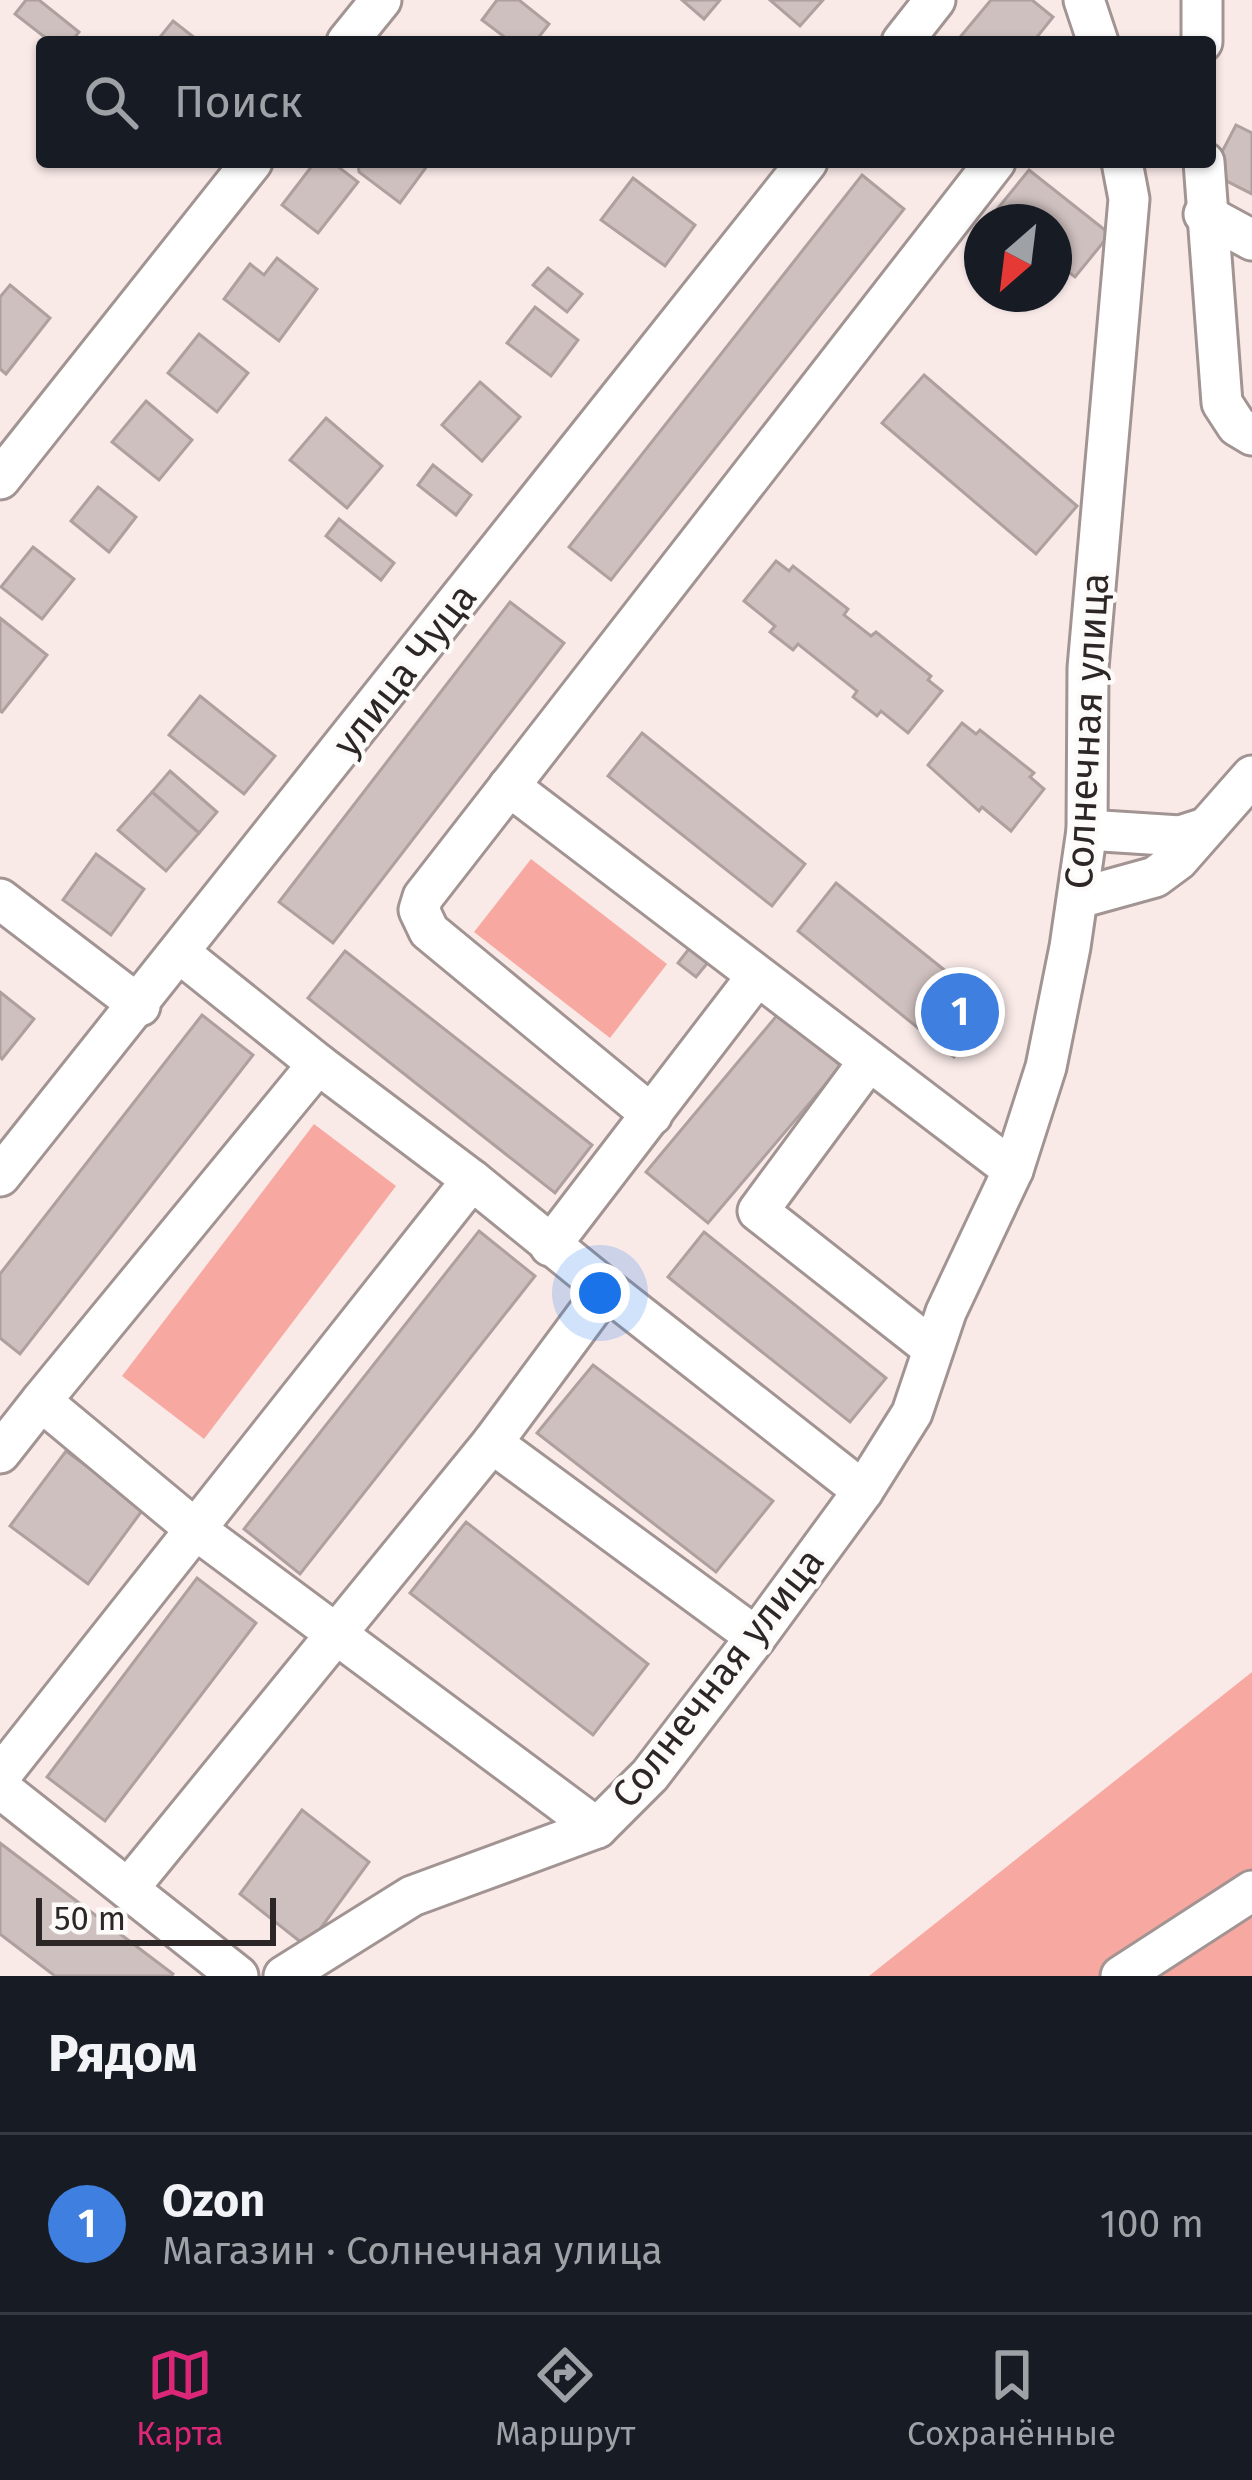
<!DOCTYPE html>
<html lang="ru">
<meta charset="utf-8">
<style>
body{margin:0;font-family:"Fira Sans",sans-serif;background:#20242c;color:#f1f3f6}
.compass{position:absolute;left:964px;top:204px;width:108px;height:108px;border-radius:50%;background:#171b24;box-shadow:0 3px 9px #0004;rotate:208deg}
.scale{position:absolute;left:36px;bottom:30px;width:240px;box-sizing:border-box;padding-left:12px;border:6px solid #2c2626;border-top:0;font-size:33px;line-height:42px;white-space:nowrap;color:#2c2626;-webkit-text-stroke:9px #fdfafa;paint-order:stroke}
.you{position:absolute;left:600px;top:1293px;width:42px;height:42px;margin:-30px;border:9px solid #fff;border-radius:50%;background:#1a73e8;box-shadow:0 0 0 18px #1a73e833}
.badge{display:grid;place-items:center;width:78px;height:78px;border-radius:50%;background:#db2777;color:#fff;font-size:39px;font-weight:700}
.pin{position:absolute;translate:-50% -50%;border:6px solid #fff;box-shadow:0 3px 12px #0006}
.list{margin:0;padding:0;list-style:none}
h2{display:flex;justify-content:space-between;align-items:center;height:156px;margin:0;padding:0 48px;font-size:51px}
h2 small{font-size:39px;font-weight:400;color:#9ea1a6}
.list li{display:grid;grid-template-columns:78px 1fr auto;gap:36px;align-items:center;box-sizing:border-box;height:180px;padding:0 48px;border-top:3px solid #363941}
.list b{display:block;font-size:45px;white-space:nowrap}
.list p{margin:0;font-size:39px;white-space:nowrap;color:#9ea1a6}
.list em{font-size:39px;font-style:normal;color:#9ea1a6}
.icon{flex:none;width:66px;height:66px;fill:none;stroke:currentColor;stroke-width:2;stroke-linecap:round;stroke-linejoin:round}
.map{position:relative;flex:none;width:1252px;height:1976px;overflow:hidden}
.search{position:absolute;background:#171b24;box-shadow:0 3px 9px #0004;left:36px;right:36px;top:36px;height:132px;display:flex;align-items:center;gap:30px;box-sizing:border-box;padding:0 42px;border-radius:12px;color:#9ea1a6;font-size:45px}
.sheet{height:336px;background:#171b24}
nav{display:flex;justify-content:space-around;align-items:center;box-sizing:border-box;height:168px;border-top:3px solid #363941;background:#171b24;font-size:33px;color:#9ea1a6}
nav a{display:grid;justify-items:center;gap:6px}
nav .on{color:#db2777}
.map>svg:first-child{display:block}
.green{fill:#f7a9a1}
.building{fill:#cec0be;stroke:#aea09e;stroke-width:3}
.lines{fill:none;stroke-linecap:round;stroke-linejoin:round}
.minor-casing{stroke:#a19492;stroke-width:45}
.minor{stroke:#fff;stroke-width:39}
.labels{text-anchor:middle;dominant-baseline:central;stroke-width:9;stroke-linejoin:round;paint-order:stroke}
.street-label{font-size:39px;fill:#2c2626;stroke:#fdfafa}
</style>
<div class="map">
<svg width="1252" height="1976" viewBox="0 0 1252 1976">
<rect width="100%" height="100%" fill="#f9eae8"/>
<!-- green -->
<g class="green">
<polygon points="531,859 667,964 610,1038 474,932"/>
<polygon points="314,1124 396,1186 204,1439 122,1376"/>
<polygon points="1252,1672 1252,1976 869,1976"/>
</g>
<!-- building -->
<g class="building">
<polygon points="26,0 39,0 79,32 71,42 51,42 15,14"/>
<polygon points="497,0 519,0 549,24 535,42 511,42 482,20"/>
<polygon points="682,0 720,0 704,19"/>
<polygon points="770,0 823,0 800,26"/>
<polygon points="991,0 1032,0 1053,17 1033,42 956,42"/>
<polygon points="173,21 200,42 156,42"/>
<polygon points="1236,125 1252,133 1252,194 1211,173"/>
<polygon points="315,162 332,162 358,182 318,233 282,205"/>
<polygon points="358,162 430,162 400,203 359,172"/>
<polygon points="1029,170 1110,234 1075,277 1054,261 1054,222 1006,222 994,213"/>
<polygon points="862,175 904,209 611,580 569,547"/>
<polygon points="633,178 695,225 665,266 601,220"/>
<polygon points="277,258 317,289 279,341 224,299 250,264 264,275"/>
<polygon points="548,268 582,294 567,312 533,285"/>
<polygon points="10,285 50,318 6,374 0,369 0,297"/>
<polygon points="535,307 578,340 551,376 507,343"/>
<polygon points="199,334 248,373 217,412 168,373"/>
<polygon points="924,375 1077,506 1036,554 882,423"/>
<polygon points="480,382 520,417 482,461 442,425"/>
<polygon points="146,401 192,440 159,480 112,442"/>
<polygon points="326,418 382,466 347,508 290,460"/>
<polygon points="433,465 471,495 456,515 418,485"/>
<polygon points="98,487 136,517 109,552 71,521"/>
<polygon points="339,519 394,563 381,580 326,536"/>
<polygon points="33,547 74,579 42,619 1,587"/>
<polygon points="776,561 789,571 793,566 848,609 844,615 871,636 876,632 931,676 928,680 942,691 908,733 881,711 877,716 853,697 857,691 798,644 793,650 770,632 775,626 744,601"/>
<polygon points="510,602 564,643 333,943 279,902"/>
<polygon points="0,618 47,655 2,712 0,711"/>
<polygon points="200,696 275,756 244,794 169,735"/>
<polygon points="962,723 976,734 980,730 1034,773 1030,777 1044,789 1011,831 982,807 979,811 928,765"/>
<polygon points="642,733 805,864 772,906 608,776"/>
<polygon points="170,771 217,812 199,833 152,792"/>
<polygon points="152,792 199,833 166,871 118,830"/>
<polygon points="96,854 144,889 111,935 63,900"/>
<polygon points="836,883 993,1009 954,1057 798,931"/>
<polygon points="691,946 710,960 696,977 678,963"/>
<polygon points="345,951 592,1145 555,1193 308,998"/>
<polygon points="0,992 34,1019 2,1059 0,1057"/>
<polygon points="779,1013 841,1066 708,1223 646,1172"/>
<polygon points="202,1015 253,1055 20,1354 0,1338 0,1274"/>
<polygon points="479,1231 535,1276 300,1574 244,1529"/>
<polygon points="704,1232 886,1378 850,1422 668,1277"/>
<polygon points="593,1365 773,1501 716,1572 537,1433"/>
<polygon points="66,1451 144,1508 88,1584 10,1526"/>
<polygon points="466,1522 648,1664 593,1735 410,1593"/>
<polygon points="197,1578 256,1623 105,1821 47,1777"/>
<polygon points="302,1810 369,1862 307,1947 240,1894"/>
<polygon points="0,1843 173,1974 172,1976 55,1976 0,1934"/>
</g>
<g class="lines">
<defs>
<g id="minor">
<polyline points="1084,0 1098,42"/>
<polyline points="1202,0 1202,42"/>
<polyline points="347,42 381,0"/>
<polyline points="902,42 935,0"/>
<polyline points="1204,162 1222,403 1237,426 1252,435"/>
<polyline points="1204,214 1252,240"/>
<polyline points="0,479 252,162"/>
<polyline points="509,786 1013,1170"/>
<polyline points="1087,830 1180,836 1205,828"/>
<polyline points="1079,898 1155,877 1178,860 1252,776"/>
<polyline points="0,899 140,1006"/>
<polyline points="181,954 318,1064"/>
<polyline points="869,1061 758,1211 932,1348"/>
<polyline points="652,1115 429,931 419,910 423,897 995,162"/>
<polyline points="0,1176 807,162"/>
<polyline points="550,1246 757,976"/>
<polyline points="606,1289 863,1491"/>
<polyline points="41,1401 318,1064 472,1180"/>
<polyline points="492,1443 756,1637"/>
<polyline points="0,1453 41,1401 195,1529 597,1828"/>
<polyline points="0,1776 472,1180 606,1289 492,1443 128,1889"/>
<polyline points="0,1788 238,1976"/>
<polyline points="284,1976 412,1896 597,1828 650,1775 756,1637 863,1491 912,1413 946,1312 1013,1170 1046,1067 1070,947 1087,830 1088,668 1129,199 1122,162"/>
<polyline points="1121,1976 1252,1891"/>
</g>
</defs>
<!-- minor casing -->
<use href="#minor" class="minor-casing"/>
<!-- minor -->
<use href="#minor" class="minor"/>
</g>
<g class="labels">
<!-- street labels -->
<g class="street-label">
<text transform="translate(405 670) rotate(-52)">улица Чуца</text>
<text transform="translate(1087 731) rotate(-87)">Солнечная улица</text>
<text transform="translate(718 1678) rotate(-52)">Солнечная улица</text>
</g>
</g>
</svg>
<svg class="compass" viewBox="-18 -18 36 36"><path d="M0-13l5 13h-10z" fill="#e53935"/><path d="M0 13l5-13h-10z" fill="#9ea1a6"/></svg>
<div class="scale">50 m</div>
<div class="you"></div>
<div class="pin badge" style="left:960px;top:1012px;background:#3f7fe0">1</div>
<div class="search"><svg class="icon" aria-label="search" viewBox="0 0 24 24"><circle cx="10" cy="10" r="6"/><path d="M15 15l6 6"/></svg>Поиск</div>
</div>
<section class="sheet">
<h2>Рядом<small></small></h2>
<ul class="list">
<li><span class="badge" style="background:#3f7fe0">1</span><div><b>Ozon</b><p>Магазин · Солнечная улица</p></div><em>100 m</em></li>
</ul>
</section>
<nav>
<a class="on"><svg class="icon" aria-label="map" viewBox="0 0 24 24"><path d="M3 6l6-2 6 2 6-2v14l-6 2-6-2-6 2zM9 4v14M15 6v14"/></svg>Карта</a>
<a><svg class="icon" aria-label="directions" viewBox="0 0 24 24"><path d="M12 3l9 9-9 9-9-9zM9 14v-3h6M13 9l2 2-2 2"/></svg>Маршрут</a>
<a><svg class="icon" aria-label="saved" viewBox="0 0 24 24"><path d="M7 4h10v16l-5-4-5 4z"/></svg>Сохранённые</a>
</nav>
